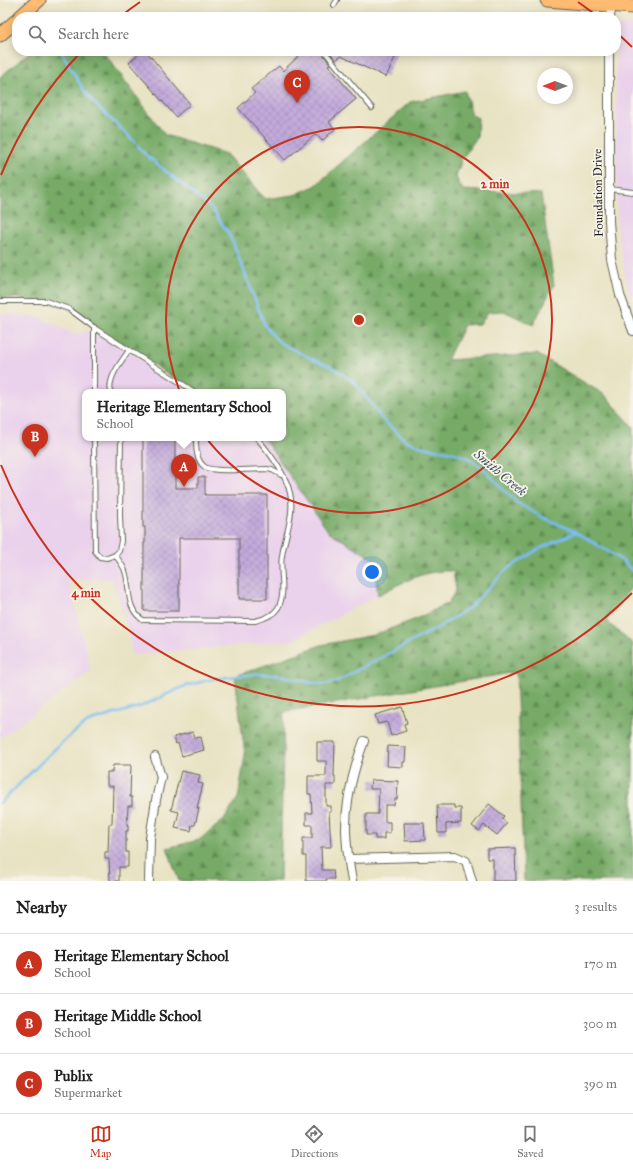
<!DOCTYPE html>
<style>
body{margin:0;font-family:"IM FELL Great Primer",serif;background:#f6f6f6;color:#222}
.compass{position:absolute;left:537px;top:68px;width:36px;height:36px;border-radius:50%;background:#fff;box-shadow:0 2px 10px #0003;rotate:270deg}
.you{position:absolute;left:372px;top:572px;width:14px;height:14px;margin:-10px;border:3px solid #fff;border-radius:50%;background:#1a73e8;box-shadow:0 0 0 6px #1a73e833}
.badge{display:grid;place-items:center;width:26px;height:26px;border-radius:50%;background:#c8321e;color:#fff;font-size:13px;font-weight:700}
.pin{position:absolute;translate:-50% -33px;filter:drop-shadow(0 1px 2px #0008)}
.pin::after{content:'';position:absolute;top:21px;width:14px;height:12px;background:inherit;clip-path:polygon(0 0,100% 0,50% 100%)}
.popup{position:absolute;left:82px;top:389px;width:204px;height:52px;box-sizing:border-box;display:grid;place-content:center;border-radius:8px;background:#fff;filter:drop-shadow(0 1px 3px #0005);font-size:13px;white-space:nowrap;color:#767676}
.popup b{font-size:15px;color:#222}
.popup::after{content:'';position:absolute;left:50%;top:100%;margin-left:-8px;border:8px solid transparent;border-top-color:#fff}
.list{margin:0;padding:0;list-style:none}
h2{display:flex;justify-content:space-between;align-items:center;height:52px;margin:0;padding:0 16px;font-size:17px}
h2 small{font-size:13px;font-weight:400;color:#767676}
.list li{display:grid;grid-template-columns:26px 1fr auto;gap:12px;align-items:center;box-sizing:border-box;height:60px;padding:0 16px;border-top:1px solid #e0e0e0}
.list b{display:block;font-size:15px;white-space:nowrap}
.list p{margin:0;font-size:13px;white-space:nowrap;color:#767676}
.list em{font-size:13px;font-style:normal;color:#767676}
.icon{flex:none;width:22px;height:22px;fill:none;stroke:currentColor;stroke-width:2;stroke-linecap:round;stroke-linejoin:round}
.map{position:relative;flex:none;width:633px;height:881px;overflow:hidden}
.search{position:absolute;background:#fff;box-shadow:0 2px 10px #0003;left:12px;right:12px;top:12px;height:44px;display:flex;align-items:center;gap:10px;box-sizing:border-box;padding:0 14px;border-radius:16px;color:#767676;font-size:15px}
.sheet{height:232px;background:#fff}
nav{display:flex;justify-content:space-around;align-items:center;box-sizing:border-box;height:56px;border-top:1px solid #e0e0e0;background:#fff;font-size:11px;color:#767676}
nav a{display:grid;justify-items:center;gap:2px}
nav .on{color:#c8321e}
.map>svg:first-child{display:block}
.built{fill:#ead1ec}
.forest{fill:url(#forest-firs);stroke:#496341}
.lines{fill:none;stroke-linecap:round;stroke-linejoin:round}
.stream{stroke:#7ebdf2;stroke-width:2.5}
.building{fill:url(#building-cross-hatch)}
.service-casing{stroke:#636256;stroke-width:6}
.minor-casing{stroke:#636256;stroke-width:10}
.primary-casing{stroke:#636256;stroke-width:15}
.service{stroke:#fff;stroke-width:4}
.minor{stroke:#fff;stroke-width:8}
.primary{stroke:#febb71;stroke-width:13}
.ring{fill:none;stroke:#c8321e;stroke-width:2}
.labels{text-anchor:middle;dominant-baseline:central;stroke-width:3.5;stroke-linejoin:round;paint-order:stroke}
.street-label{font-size:12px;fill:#1c1c1c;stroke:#f7f3e8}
.water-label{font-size:13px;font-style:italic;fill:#3e5467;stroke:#f7f3e8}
.centre{fill:#c8321e;stroke:#f7f3e8;stroke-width:2}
.ring-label{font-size:12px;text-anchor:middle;font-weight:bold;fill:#c8321e;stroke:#f7f3e8;stroke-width:3.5;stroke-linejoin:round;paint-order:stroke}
</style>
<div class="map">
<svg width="633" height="881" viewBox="0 0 633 881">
<defs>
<pattern id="forest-firs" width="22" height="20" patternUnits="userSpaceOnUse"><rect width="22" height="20" fill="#76aa66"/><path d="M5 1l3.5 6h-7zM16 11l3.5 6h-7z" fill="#608a53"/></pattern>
<pattern id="building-cross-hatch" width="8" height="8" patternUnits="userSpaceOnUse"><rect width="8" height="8" fill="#c2aadb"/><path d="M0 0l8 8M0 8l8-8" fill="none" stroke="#a692bb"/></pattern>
</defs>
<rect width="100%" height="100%" fill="#f7f3e8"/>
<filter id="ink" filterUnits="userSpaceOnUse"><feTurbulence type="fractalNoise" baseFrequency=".025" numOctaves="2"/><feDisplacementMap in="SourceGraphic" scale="8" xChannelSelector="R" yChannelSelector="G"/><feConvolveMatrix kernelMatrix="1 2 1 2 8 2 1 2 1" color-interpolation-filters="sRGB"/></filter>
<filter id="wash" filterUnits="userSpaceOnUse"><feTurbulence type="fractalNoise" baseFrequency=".012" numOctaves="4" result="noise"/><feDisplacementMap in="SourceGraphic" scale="16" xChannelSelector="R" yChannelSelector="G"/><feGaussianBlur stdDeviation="0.9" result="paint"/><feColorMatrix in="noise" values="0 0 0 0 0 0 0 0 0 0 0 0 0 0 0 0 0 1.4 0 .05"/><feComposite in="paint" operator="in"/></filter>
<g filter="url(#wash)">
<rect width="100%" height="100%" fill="#e8e3c3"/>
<!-- built -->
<g class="built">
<polygon points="620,24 633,25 633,302 627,287 617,229 616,51 616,33"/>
<polygon points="0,314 14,314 42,318 73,334 96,329 190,392 85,392 85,438 259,438 268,444 328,531 373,559 378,595 291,641 132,655 128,630 112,579 68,580 91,671 0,738"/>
</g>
<!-- forest -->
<path class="forest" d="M 31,51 L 103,51 L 165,135 L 226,154 L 265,199 L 294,195 L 315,186 L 410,102 L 465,91 L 472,115 L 478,118 L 477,137 L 462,159 L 456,176 L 458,182 L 463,190 L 541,194 L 554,285 L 533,325 L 504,311 L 488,312 L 480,324 L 464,325 L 447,360 L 537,354 L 605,395 L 633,427 L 633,585 L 606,621 L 633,644 L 633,881 L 524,881 L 516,672 L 284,712 L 280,881 L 179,881 L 167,848 L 199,840 L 224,820 L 238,798 L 245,755 L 235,676 L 321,645 L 374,635 L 416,619 L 448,603 L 456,590 L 453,571 C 425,569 402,583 378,595 L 373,559 L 328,531 L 268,444 L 261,438 L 283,438 L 283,392 L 195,392 L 69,309 L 46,301 L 0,297 L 0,77 Z"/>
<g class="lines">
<!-- stream -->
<g class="stream">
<polyline points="36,8 39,17"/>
<polyline points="61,51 83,89 95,104 135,142 145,154 212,209 228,233 234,245 265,326 279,342 312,359 332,367 350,379 358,386 382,419 405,440 419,446 452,452 469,458 484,469 516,502 540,516 576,532 620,559 633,571"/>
<polyline points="0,803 61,743 88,722 142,706 185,686 213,679 255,674 280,675 313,683 324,684 335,682 441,626 470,607 507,569 539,549 576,532"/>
</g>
</g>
<g id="blocks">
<!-- building -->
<g class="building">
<polygon points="142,51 146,51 190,104 176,117 129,63"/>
<polygon points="304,51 321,51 330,64 328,65 356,99 329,122 335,129 322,141 316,134 285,160 238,108 255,93 251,89 279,66 283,71"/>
<polygon points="329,51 398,51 386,77 341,56 336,60"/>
<polygon points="143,438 175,438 175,488 198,488 198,477 205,477 205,495 267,495 267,599 239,599 239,538 179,538 179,611 144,611 144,543 145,543 145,527 143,527"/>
<polygon points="402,707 407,723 404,724 406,731 391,736 387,722 378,724 375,715"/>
<polygon points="193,732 195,738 201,737 204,750 182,756 178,743 176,744 174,737"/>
<polygon points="317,742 335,742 334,776 335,776 335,785 326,785 326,806 331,806 331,812 329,812 331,847 321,847 322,870 333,870 334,879 326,879 326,881 306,881 306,856 303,856 303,838 312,838 312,825 306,825 306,813 312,813 311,794 308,794 308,776 326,776 326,761 317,761"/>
<polygon points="388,746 406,747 405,762 403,762 403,767 387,766"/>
<polygon points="113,765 131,765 130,797 132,797 132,806 128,806 127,825 128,825 128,831 126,831 126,852 128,852 128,867 119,867 119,881 110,881 109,859 105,859 105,852 108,852 109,824 112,824 113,786 107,786 107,772 112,772"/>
<polygon points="181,771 200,775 198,783 203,784 197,808 199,808 195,825 192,825 191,831 175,828 179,812 171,810"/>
<polygon points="371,780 398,781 397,799 395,799 394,805 385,805 385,822 390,822 390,833 384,833 384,839 375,839 375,835 366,835 366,814 378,814 379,789 370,789"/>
<polygon points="489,804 504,816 502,819 507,823 497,835 484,825 479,831 472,826"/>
<polygon points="437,805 454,805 454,808 461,808 461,823 446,824 446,833 438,833"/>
<polygon points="404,823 424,823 425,840 405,841"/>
<polygon points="515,848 516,881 493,881 493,859 487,859 487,849"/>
</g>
</g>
</g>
<g filter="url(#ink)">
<use href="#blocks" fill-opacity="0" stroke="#636256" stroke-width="1"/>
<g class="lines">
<defs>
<g id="service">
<polyline points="334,5 337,0"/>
<polyline points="324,51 372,108"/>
<polyline points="609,189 633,192"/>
<polyline points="0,301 46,301 69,309 96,329 195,392"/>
<polyline points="94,327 94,392"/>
<path d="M 111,392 C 107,378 122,361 129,350"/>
<polyline points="94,438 95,551 100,557 107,558 115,555 119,551 121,541 120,515 121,438"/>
<path d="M 196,438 C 196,448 196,461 205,467 C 214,473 254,469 267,469 L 272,470 L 281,475"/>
<path d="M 115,555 C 119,560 123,565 125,571 C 131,589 125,608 143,620 L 255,621 C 264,619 273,616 278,608 C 287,592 279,572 282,556 C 285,535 295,514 290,493 C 286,475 269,452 257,438"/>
</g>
<g id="minor">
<polyline points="610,17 612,2"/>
<polyline points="609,51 609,221 612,260 620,295 633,331"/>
<polyline points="349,859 455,856 466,861 472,881"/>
<polyline points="149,881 150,838 156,800 161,777 155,757"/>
<path d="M 352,881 C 349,864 346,846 346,828 C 346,799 354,768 364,741"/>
</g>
<g id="primary">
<polyline points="547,0 633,7"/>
<polyline points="20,17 39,0"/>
<polyline points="0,35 17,20"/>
</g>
</defs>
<!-- service casing -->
<use href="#service" class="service-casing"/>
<!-- minor casing -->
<use href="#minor" class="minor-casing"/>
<!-- primary casing -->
<use href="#primary" class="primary-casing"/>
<!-- service -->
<use href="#service" class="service"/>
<!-- minor -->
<use href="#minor" class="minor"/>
<!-- primary -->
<use href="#primary" class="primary"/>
</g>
</g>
<!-- distance rings -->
<g class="ring">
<circle cx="359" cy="320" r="193"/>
<path d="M632 593A386 386 0 0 1 1 465M1 175A386 386 0 0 1 81 52M121 16A386 386 0 0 1 140 2M578 2A386 386 0 0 1 597 16M617 33A386 386 0 0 1 632 47"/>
</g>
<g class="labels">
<!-- street labels -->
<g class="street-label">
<text transform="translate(598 193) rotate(-91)">Foundation Drive</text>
</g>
<!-- water labels -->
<g class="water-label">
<text transform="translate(500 473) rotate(40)">Smith Creek</text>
</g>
</g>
<circle cx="359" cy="320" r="6" class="centre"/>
<g class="ring-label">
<text x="495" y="188">2 min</text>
<text x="86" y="597">4 min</text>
</g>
</svg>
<svg class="compass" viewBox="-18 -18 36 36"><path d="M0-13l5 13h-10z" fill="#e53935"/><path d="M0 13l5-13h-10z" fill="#767676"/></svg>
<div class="you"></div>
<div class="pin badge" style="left:184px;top:487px">A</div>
<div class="popup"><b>Heritage Elementary School</b>School</div>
<div class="pin badge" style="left:35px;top:457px">B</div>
<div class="pin badge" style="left:297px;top:103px">C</div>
<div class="search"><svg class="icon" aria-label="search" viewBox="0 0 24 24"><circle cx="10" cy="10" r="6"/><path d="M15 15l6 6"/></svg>Search here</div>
</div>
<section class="sheet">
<h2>Nearby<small>3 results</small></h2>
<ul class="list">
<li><span class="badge">A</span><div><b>Heritage Elementary School</b><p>School</p></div><em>170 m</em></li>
<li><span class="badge">B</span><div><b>Heritage Middle School</b><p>School</p></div><em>300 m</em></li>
<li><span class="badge">C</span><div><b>Publix</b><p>Supermarket</p></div><em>390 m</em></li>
</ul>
</section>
<nav>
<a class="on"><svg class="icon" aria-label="map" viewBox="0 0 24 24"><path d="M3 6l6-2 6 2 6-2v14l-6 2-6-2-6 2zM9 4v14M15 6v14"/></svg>Map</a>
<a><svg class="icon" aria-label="directions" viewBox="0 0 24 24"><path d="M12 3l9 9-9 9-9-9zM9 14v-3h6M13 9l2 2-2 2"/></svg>Directions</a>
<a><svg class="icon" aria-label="saved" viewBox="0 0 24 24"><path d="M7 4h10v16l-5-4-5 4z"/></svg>Saved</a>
</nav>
